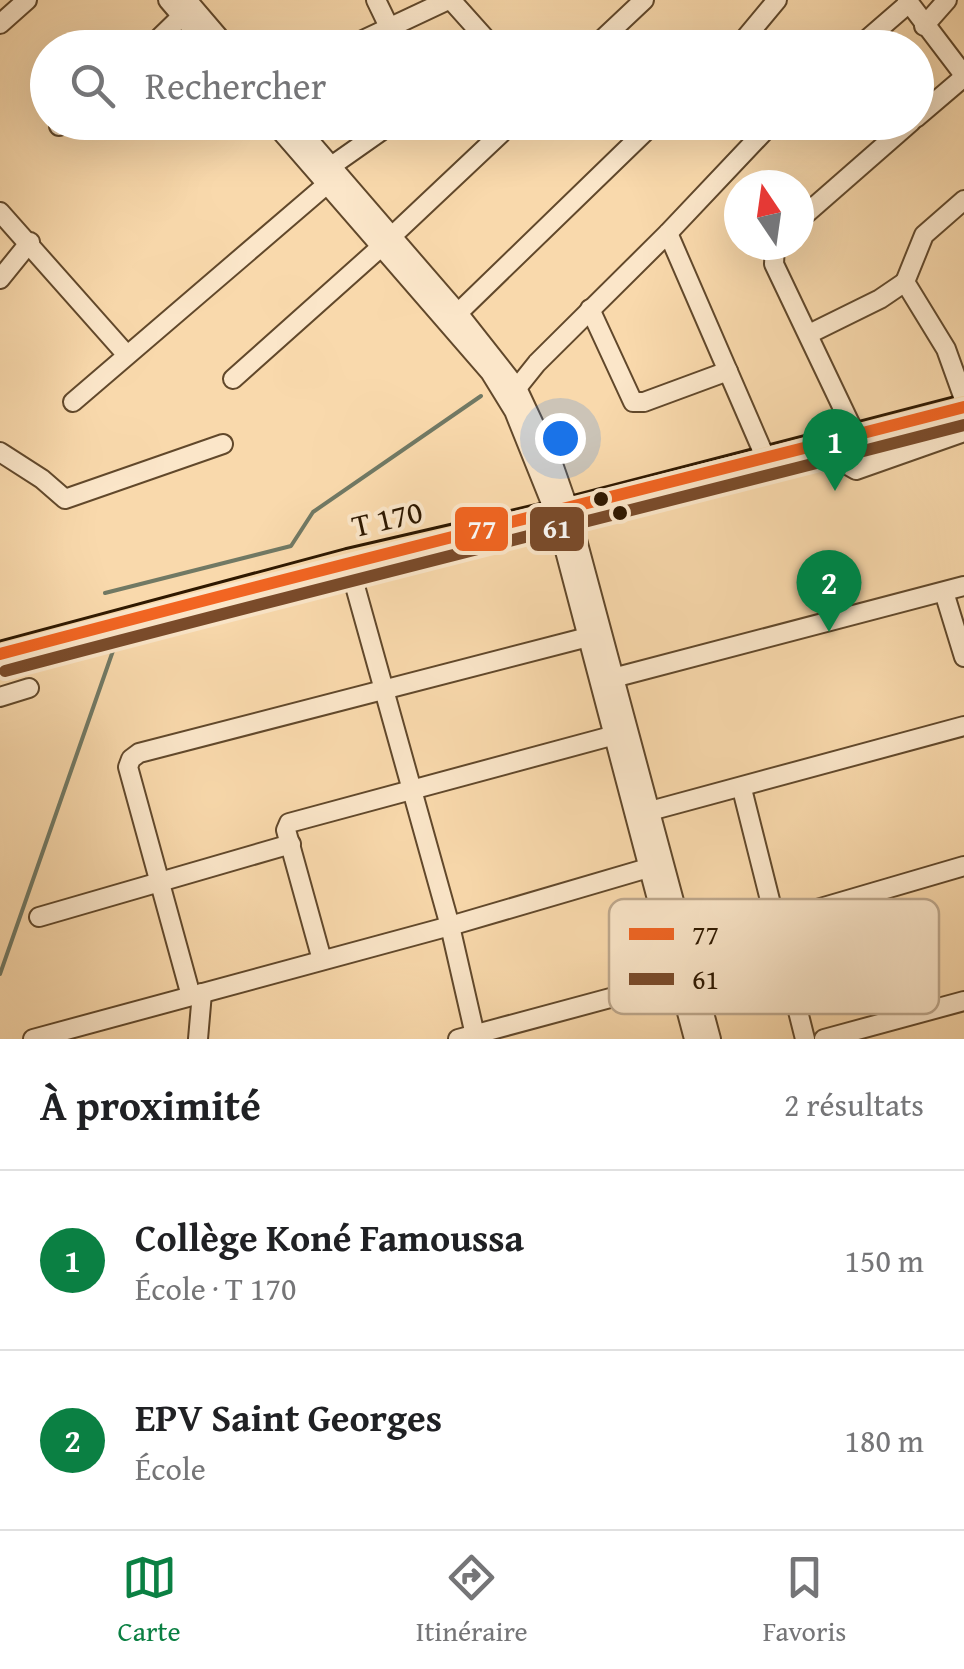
<!DOCTYPE html>
<html lang="fr">
<meta charset="utf-8">
<style>
body{margin:0;font-family:"Gentium Book Plus",serif;background:#f6f6f6;color:#202124}
.compass{position:absolute;left:724px;top:170px;width:90px;height:90px;border-radius:50%;background:#fff;box-shadow:0 10px 40px #0002;rotate:347deg}
.you{position:absolute;left:560px;top:438px;width:35px;height:35px;margin:-25px;border:8px solid #fff;border-radius:50%;background:#1a73e8;box-shadow:0 0 0 15px #1a73e833}
.badge{display:grid;place-items:center;width:65px;height:65px;border-radius:50%;background:#0b8043;color:#fff;font-size:32px;font-weight:700}
.pin{position:absolute;translate:-50% -82px;filter:drop-shadow(0 2px 5px #0008)}
.pin::after{content:'';position:absolute;top:52px;width:35px;height:30px;background:inherit;clip-path:polygon(0 0,100% 0,50% 100%)}
.list{margin:0;padding:0;list-style:none}
h2{display:flex;justify-content:space-between;align-items:center;height:130px;margin:0;padding:0 40px;font-size:42px}
h2 small{font-size:32px;font-weight:400;color:#757577}
.list li{display:grid;grid-template-columns:65px 1fr auto;gap:30px;align-items:center;box-sizing:border-box;height:180px;padding:0 40px;border-top:2px solid #e0e0e0}
.list b{display:block;font-size:38px;white-space:nowrap}
.list p{margin:0;font-size:32px;white-space:nowrap;color:#757577}
.list em{font-size:32px;font-style:normal;color:#757577}
.icon{flex:none;width:55px;height:55px;fill:none;stroke:currentColor;stroke-width:2;stroke-linecap:round;stroke-linejoin:round}
.map{position:relative;flex:none;width:964px;height:1039px;overflow:hidden}
.search{position:absolute;background:#fff;box-shadow:0 10px 40px #0002;left:30px;right:30px;top:30px;height:110px;display:flex;align-items:center;gap:25px;box-sizing:border-box;padding:0 35px;border-radius:55px;color:#757577;font-size:38px}
.sheet{height:490px;background:#fff}
nav{display:flex;justify-content:space-around;align-items:center;box-sizing:border-box;height:140px;border-top:2px solid #e0e0e0;background:#fff;font-size:28px;color:#757577}
nav a{display:grid;justify-items:center;gap:5px}
nav .on{color:#0b8043}
.map>svg:first-child{display:block}
.lines{fill:none;stroke-linecap:round;stroke-linejoin:round}
.stream{stroke:#717964;stroke-width:4}
.minor-casing{stroke:#61482b;stroke-width:22}
.major-casing{stroke:#2e1800;stroke-width:28}
.minor{stroke:#fbe6c9;stroke-width:18}
.major{stroke:#f9d9ac;stroke-width:22}
.bus-1-casing{stroke:#fbe6c9;stroke-width:20}
.bus-2-casing{stroke:#fbe6c9;stroke-width:20}
.bus-1{stroke:#f26522;stroke-width:12}
.bus-2{stroke:#7a4b2a;stroke-width:12}
.bus-dot{fill:#2e1800;stroke:#fbe6c9;stroke-width:4}
.labels{text-anchor:middle;dominant-baseline:central;stroke-width:8;stroke-linejoin:round;paint-order:stroke}
.street-label{font-size:32px;fill:#2e1800;stroke:#fbe6c9}
.key{fill:#fbe6c9;stroke:#bea88d;stroke-width:2.5}
.key-label{font-size:28px;fill:#2e1800}
.line-badge{stroke:#fbe6c9;stroke-width:4}
.badge-label{font-size:28px;text-anchor:middle;font-weight:bold;fill:#fff}
</style>
<div class="map">
<svg width="964" height="1039" viewBox="0 0 964 1039">
<rect width="100%" height="100%" fill="#f9d9ac"/>
<filter id="stains"><feTurbulence type="fractalNoise" baseFrequency=".002" numOctaves="4"/><feColorMatrix values="0 0 0 0 .2 0 0 0 0 .09 0 0 0 0 .02 0 0 0 .5 -.17"/></filter>
<radialGradient id="worn" r=".72"><stop offset=".6" stop-color="#630" stop-opacity="0"/><stop offset="1" stop-color="#630" stop-opacity=".3"/></radialGradient>
<g class="lines">
<!-- stream -->
<g class="stream">
<polyline points="105,593 291,546 313,512 481,396"/>
<polyline points="0,974 115,645"/>
</g>
<defs>
<g id="minor">
<polyline points="168,0 209,48"/>
<polyline points="187,0 228,48"/>
<polyline points="376,0 390,29"/>
<polyline points="451,0 494,48"/>
<polyline points="907,0 964,75"/>
<polyline points="0,24 27,0"/>
<polyline points="924,26 947,0"/>
<polyline points="149,48 182,16 185,5"/>
<polyline points="346,48 448,0"/>
<polyline points="593,48 644,0"/>
<polyline points="737,48 777,0"/>
<polyline points="857,48 909,3"/>
<polyline points="916,118 964,77"/>
<polyline points="273,122 490,372 514,411 555,513 694,1039"/>
<polyline points="293,122 458,313 517,388 554,467 569,510 711,1039"/>
<polyline points="59,126 63,122"/>
<polyline points="330,167 394,122"/>
<polyline points="964,200 924,235 905,282 946,349 964,399"/>
<polyline points="0,212 126,354"/>
<polyline points="799,220 911,122"/>
<polyline points="668,233 766,459"/>
<polyline points="391,237 513,122"/>
<polyline points="775,245 774,264 856,436"/>
<polyline points="0,279 30,242"/>
<polyline points="590,309 633,402 644,402 728,371"/>
<polyline points="458,313 655,122"/>
<polyline points="809,334 880,299 905,282"/>
<polyline points="233,379 382,246"/>
<polyline points="517,388 537,363 668,233 773,122"/>
<polyline points="73,402 326,185"/>
<polyline points="836,442 849,466 856,470 964,432"/>
<polyline points="0,452 42,479 65,499 223,444"/>
<polyline points="348,561 450,926 475,1035"/>
<polyline points="944,592 964,657"/>
<polyline points="613,678 964,586"/>
<polyline points="0,697 29,688"/>
<polyline points="742,789 805,1039"/>
<polyline points="650,811 964,726"/>
<polyline points="39,917 291,844"/>
<polyline points="776,921 964,866"/>
<polyline points="322,960 286,830 289,823 615,735"/>
<polyline points="191,996 128,767 131,759 139,753 588,637"/>
<polyline points="33,1039 450,926 648,868"/>
<polyline points="198,1039 202,993"/>
<polyline points="458,1039 677,980"/>
<polyline points="824,1039 964,1001"/>
</g>
<polyline id="major" points="0,654 348,561 555,513 964,407"/>
</defs>
<!-- minor casing -->
<use href="#minor" class="minor-casing"/>
<!-- major casing -->
<use href="#major" class="major-casing"/>
<!-- minor -->
<use href="#minor" class="minor"/>
<!-- major -->
<use href="#major" class="major"/>
<defs>
<path id="bus-1" d="M 0,654 C 321,568 643,490 964,407"/>
<path id="bus-2" d="M 5,671 C 324,586 644,508 964,425"/>
</defs>
<!-- bus-1 casing -->
<use href="#bus-1" class="bus-1-casing"/>
<!-- bus-2 casing -->
<use href="#bus-2" class="bus-2-casing"/>
<!-- bus-1 -->
<use href="#bus-1" class="bus-1"/>
<!-- bus-2 -->
<use href="#bus-2" class="bus-2"/>
</g>
<!-- markers -->
<g class="bus-dot">
<circle cx="601" cy="499" r="9"/>
<circle cx="620" cy="513" r="9"/>
</g>
<g class="labels">
<!-- street labels -->
<g class="street-label">
<text transform="translate(387 518) rotate(-13)">T 170</text>
</g>
</g>
<!-- legend -->
<rect x="609" y="899" width="330" height="115" rx="15" class="key"/>
<rect x="629" y="928" width="45" height="12" fill="#f26522"/>
<rect x="629" y="973" width="45" height="12" fill="#7a4b2a"/>
<g class="key-label">
<text x="692" y="944">77</text>
<text x="692" y="989">61</text>
</g>
<g class="line-badge">
<rect x="528" y="505" width="58" height="48" rx="10" fill="#7a4b2a"/>
<rect x="453" y="505" width="57" height="48" rx="10" fill="#f26522"/>
</g>
<g class="badge-label">
<text x="557" y="538">61</text>
<text x="482" y="539">77</text>
</g>
<rect width="100%" height="100%" filter="url(#stains)"/>
<rect width="100%" height="100%" fill="url(#worn)"/>
</svg>
<svg class="compass" viewBox="-18 -18 36 36"><path d="M0-13l5 13h-10z" fill="#e53935"/><path d="M0 13l5-13h-10z" fill="#757577"/></svg>
<div class="you"></div>
<div class="pin badge" style="left:835px;top:491px">1</div>
<div class="pin badge" style="left:829px;top:632px">2</div>
<div class="search"><svg class="icon" aria-label="search" viewBox="0 0 24 24"><circle cx="10" cy="10" r="6"/><path d="M15 15l6 6"/></svg>Rechercher</div>
</div>
<section class="sheet">
<h2>À proximité<small>2 résultats</small></h2>
<ul class="list">
<li><span class="badge">1</span><div><b>Collège Koné Famoussa</b><p>École · T 170</p></div><em>150 m</em></li>
<li><span class="badge">2</span><div><b>EPV Saint Georges</b><p>École</p></div><em>180 m</em></li>
</ul>
</section>
<nav>
<a class="on"><svg class="icon" aria-label="map" viewBox="0 0 24 24"><path d="M3 6l6-2 6 2 6-2v14l-6 2-6-2-6 2zM9 4v14M15 6v14"/></svg>Carte</a>
<a><svg class="icon" aria-label="directions" viewBox="0 0 24 24"><path d="M12 3l9 9-9 9-9-9zM9 14v-3h6M13 9l2 2-2 2"/></svg>Itinéraire</a>
<a><svg class="icon" aria-label="saved" viewBox="0 0 24 24"><path d="M7 4h10v16l-5-4-5 4z"/></svg>Favoris</a>
</nav>
